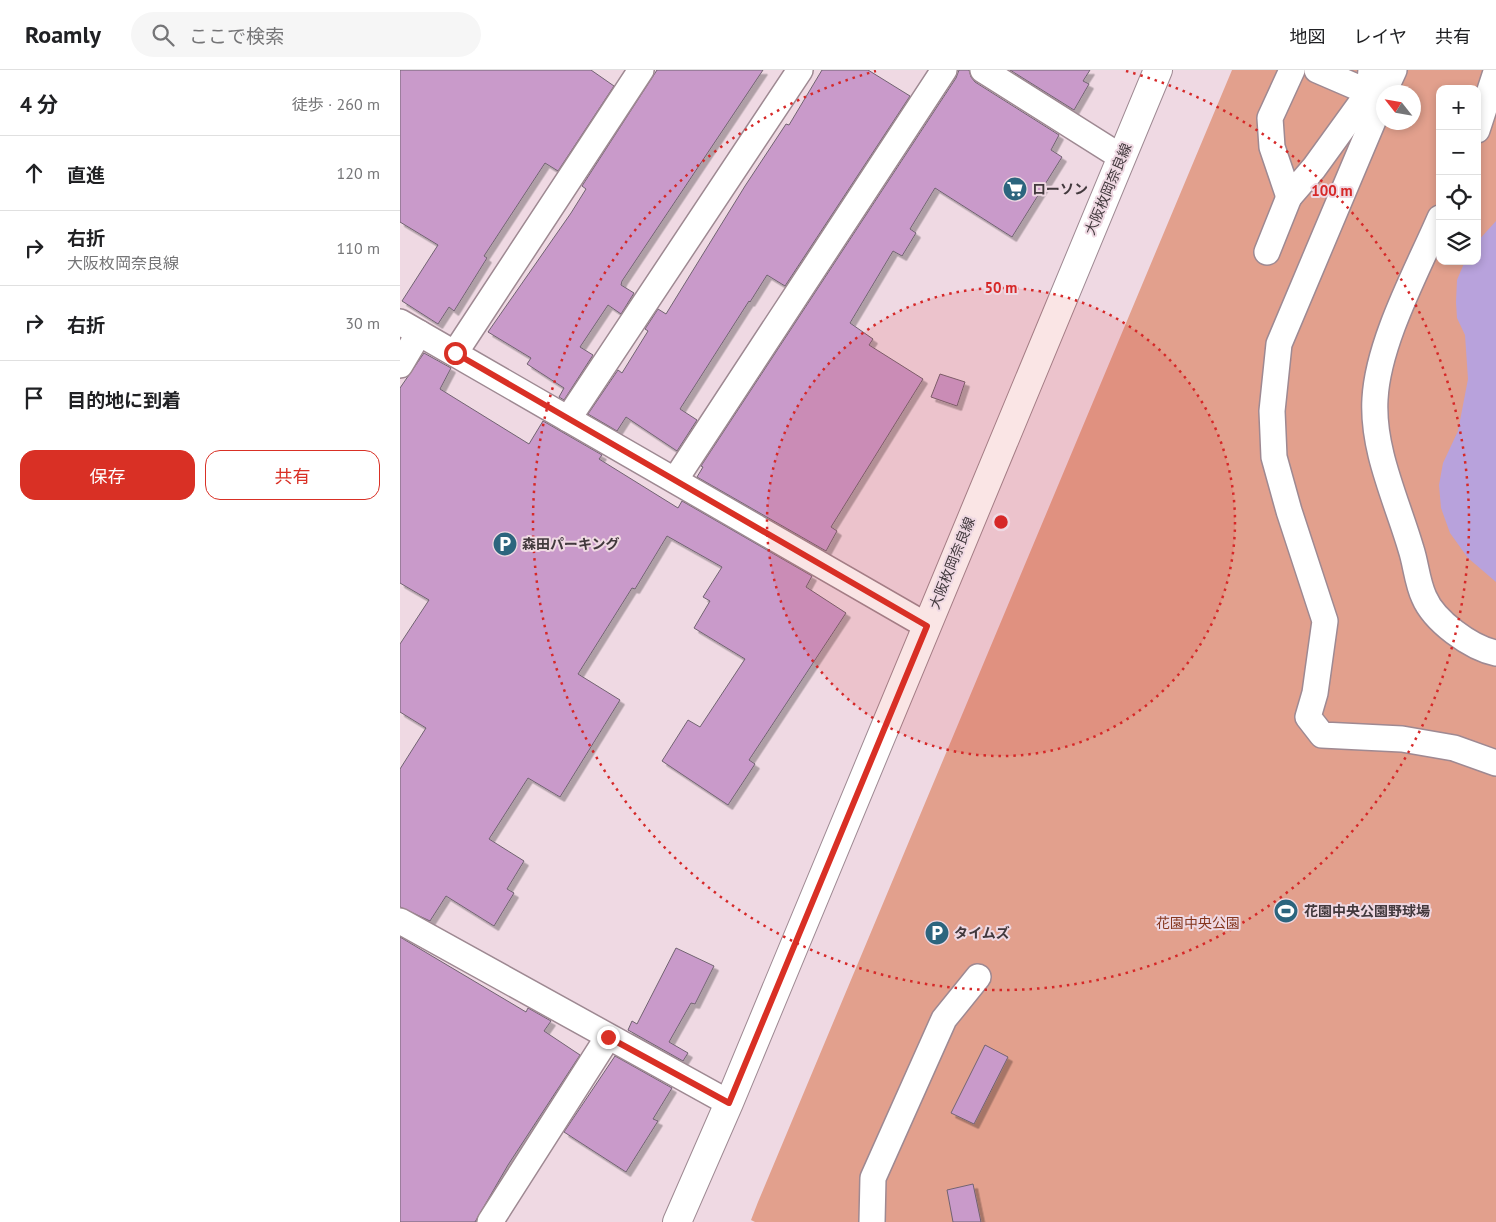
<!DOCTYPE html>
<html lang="ja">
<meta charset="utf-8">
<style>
body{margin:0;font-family:"PT Sans","Noto Sans JP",sans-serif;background:#f6f6f6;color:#202124}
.controls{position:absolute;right:15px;top:15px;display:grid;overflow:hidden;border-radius:10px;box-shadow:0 2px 8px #0003}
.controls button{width:45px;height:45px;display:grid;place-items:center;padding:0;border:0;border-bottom:1px solid #e0e0e0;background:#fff;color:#202124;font:25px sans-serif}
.compass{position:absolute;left:976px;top:15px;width:45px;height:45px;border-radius:50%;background:#fff;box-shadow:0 2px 8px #0003;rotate:301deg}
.stop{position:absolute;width:15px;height:15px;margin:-11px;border:4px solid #d93025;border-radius:50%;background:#fff}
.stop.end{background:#d93025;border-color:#fff;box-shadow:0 1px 5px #0008}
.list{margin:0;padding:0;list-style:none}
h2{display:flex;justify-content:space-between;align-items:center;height:65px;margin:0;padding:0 20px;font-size:21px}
h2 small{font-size:16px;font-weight:400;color:#757577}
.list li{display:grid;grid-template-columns:32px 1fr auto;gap:15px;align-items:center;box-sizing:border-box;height:75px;padding:0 20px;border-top:1px solid #e0e0e0}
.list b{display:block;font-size:19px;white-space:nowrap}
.list p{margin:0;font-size:16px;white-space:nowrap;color:#757577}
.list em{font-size:16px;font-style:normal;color:#757577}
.actions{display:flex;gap:10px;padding:15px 20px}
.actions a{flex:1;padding:11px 0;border:1px solid #d93025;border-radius:15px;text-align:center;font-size:18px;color:#d93025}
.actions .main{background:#d93025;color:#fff}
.icon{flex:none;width:28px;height:28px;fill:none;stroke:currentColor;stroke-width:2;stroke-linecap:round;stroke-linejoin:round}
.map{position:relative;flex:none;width:1096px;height:1152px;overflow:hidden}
header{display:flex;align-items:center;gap:30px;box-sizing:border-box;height:70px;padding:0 25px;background:#fff;border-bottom:1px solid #e0e0e0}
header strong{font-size:24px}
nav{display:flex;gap:28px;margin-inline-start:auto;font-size:18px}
.search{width:350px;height:45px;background:#f6f6f6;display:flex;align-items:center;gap:12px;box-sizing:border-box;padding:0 18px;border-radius:28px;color:#757577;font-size:19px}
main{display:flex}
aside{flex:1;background:#fff}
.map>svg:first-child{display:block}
.green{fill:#e2a08d;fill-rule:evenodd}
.water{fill:#b8a2dc}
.building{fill:#c99aca;stroke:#716371;filter:url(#shadow)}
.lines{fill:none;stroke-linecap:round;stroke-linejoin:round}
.street-casing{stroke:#9e8992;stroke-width:28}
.secondary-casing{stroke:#9e8992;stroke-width:30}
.street{stroke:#fff;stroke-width:25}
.secondary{stroke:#fff;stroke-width:28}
.route{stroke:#d93025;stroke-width:6}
.ring{fill:none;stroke:#d62828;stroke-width:2.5;stroke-dasharray:2.5 5}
.labels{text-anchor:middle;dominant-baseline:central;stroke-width:4;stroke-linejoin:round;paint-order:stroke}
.poi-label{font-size:14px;font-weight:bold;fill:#42393d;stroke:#efd9e3;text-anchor:start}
.street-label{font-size:14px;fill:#42393d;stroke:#efd9e3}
.park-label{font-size:14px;fill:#85361e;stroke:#efd9e3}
.centre{fill:#d62828;stroke:#efd9e3;stroke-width:2.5}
.ring-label{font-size:15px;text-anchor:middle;font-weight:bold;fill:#d62828;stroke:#efd9e3;stroke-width:4;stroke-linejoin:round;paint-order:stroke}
</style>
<header>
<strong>Roamly</strong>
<div class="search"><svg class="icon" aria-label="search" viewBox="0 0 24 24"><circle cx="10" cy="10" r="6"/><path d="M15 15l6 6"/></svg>ここで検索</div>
<nav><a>地図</a><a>レイヤ</a><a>共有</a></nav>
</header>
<main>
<aside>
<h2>4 分<small>徒歩 · 260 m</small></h2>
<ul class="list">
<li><svg class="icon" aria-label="ahead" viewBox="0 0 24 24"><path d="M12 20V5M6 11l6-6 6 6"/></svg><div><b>直進</b></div><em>120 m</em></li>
<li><svg class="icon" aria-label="right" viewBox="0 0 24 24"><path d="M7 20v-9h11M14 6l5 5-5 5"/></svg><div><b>右折</b><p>大阪枚岡奈良線</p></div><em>110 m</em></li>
<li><svg class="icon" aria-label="right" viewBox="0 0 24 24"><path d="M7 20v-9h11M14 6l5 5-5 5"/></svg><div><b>右折</b></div><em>30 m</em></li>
<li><svg class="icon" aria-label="arrive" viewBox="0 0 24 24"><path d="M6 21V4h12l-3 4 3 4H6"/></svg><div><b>目的地に到着</b></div></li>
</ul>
<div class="actions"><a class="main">保存</a><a>共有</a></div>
</aside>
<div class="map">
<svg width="1096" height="1152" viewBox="0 0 1096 1152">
<defs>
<filter id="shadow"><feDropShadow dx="4.5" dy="4.5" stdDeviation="0" flood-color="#0004"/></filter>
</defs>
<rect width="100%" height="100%" fill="#efd9e3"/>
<!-- green -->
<path class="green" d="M 832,0 L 1096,0 L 1096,1152 L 355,1152 L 351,1150 L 358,1132 ZM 1040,19 L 1077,19 L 1077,191 L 1040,191 ZM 984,22 L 1014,22 L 1014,52 L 984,52 Z"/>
<!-- water -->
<polygon class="water" points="1096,151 1096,512 1068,488 1050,463 1041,438 1039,415 1043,393 1058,361 1068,309 1065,265 1057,248 1056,232 1057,210 1065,191 1077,191 1077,172"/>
<!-- building -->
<g class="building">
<polygon points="0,0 191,0 214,16 158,101 145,93 84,186 87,188 54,241 49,237 38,254 2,231 38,175 0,152"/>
<polygon points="257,0 363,0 222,211 221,215 234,223 221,244 208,235 180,277 193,285 164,330 159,327 164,318 127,294 131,288 88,262 171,143 186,119 182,116"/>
<polygon points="422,0 468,0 510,26 385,216 367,205 350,232 349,231 280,339 297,350 277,381 226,347 217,361 188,344 218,300 222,303 248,261 245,259 258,239 266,244 345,116 386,54 389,55"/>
<polygon points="559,0 569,0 571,7 575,12 659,65 651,80 662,87 612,167 535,118 510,159 516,163 502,186 493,181 450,253 473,269 469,275 523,309 431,457 437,461 426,481 297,407 303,397 301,396 556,8"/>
<polygon points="610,0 690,0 683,11 689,14 674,40"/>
<polygon points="24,283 51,298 40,319 129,374 143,351 202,385 199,389 278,438 282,431 412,506 406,517 446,543 349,690 355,694 328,735 262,691 288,650 300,657 345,589 294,558 310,531 303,527 322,497 267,466 235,519 232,518 178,604 220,630 160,727 128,708 89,769 124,791 107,819 114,823 94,856 46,826 30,851 0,837 0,699 26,658 0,642 0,574 29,530 0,513 0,318"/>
<polygon points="540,304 565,312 557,336 531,327"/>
<polygon points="0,867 126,942 128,938 151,951 144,961 180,985 108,1095 75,1152 0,1152"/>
<polygon points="276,878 314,896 295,934 291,933 269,972 288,983 283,991 228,960 232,951 237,954"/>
<polygon points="585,975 608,987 574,1054 551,1043"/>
<polygon points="215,986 272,1018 253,1049 258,1051 226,1102 164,1062"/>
<polygon points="573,1114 581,1152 553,1152 547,1120"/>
</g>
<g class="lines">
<defs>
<g id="street">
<polyline points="583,0 721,87"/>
<polyline points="892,0 870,48 872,77 889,127 914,98 969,22 971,0"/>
<polyline points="917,0 982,28"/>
<polyline points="984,22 994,0"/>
<polyline points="984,25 879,274 872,341 874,387 889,441 925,551 915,623 908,647 922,665 1002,669 1054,678 1096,693"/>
<polyline points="1077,60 1096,2"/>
<path d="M 1040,148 C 1017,201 978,272 975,329 C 972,380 997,431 1011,479 C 1016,494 1017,512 1024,527 C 1034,551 1071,578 1096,583"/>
<polyline points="867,182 889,127"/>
<polyline points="0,252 527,556"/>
<polyline points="55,283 241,0"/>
<polyline points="0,295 19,263"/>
<polyline points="168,349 400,0"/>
<polyline points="275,410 544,0"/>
<polyline points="0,851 329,1033"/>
<polyline points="90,1152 208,967"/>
<polyline points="472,1152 473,1108 544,949 578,907"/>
</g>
<polyline id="secondary" points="277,1152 329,1033 758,0"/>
</defs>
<!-- street casing -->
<use href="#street" class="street-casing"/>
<!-- secondary casing -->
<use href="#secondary" class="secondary-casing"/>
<!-- street -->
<use href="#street" class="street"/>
<!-- secondary -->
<use href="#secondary" class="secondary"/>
</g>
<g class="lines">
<!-- route -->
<polyline class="route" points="55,283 527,556 329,1033 208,967"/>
</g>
<!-- distance rings -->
<circle cx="601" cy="452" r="234" fill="#d62828" fill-opacity=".12"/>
<g class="ring">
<circle cx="601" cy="452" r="234"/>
<path d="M726 1A468 468 0 1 1 476 1"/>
</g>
<!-- icons -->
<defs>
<symbol id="supermarket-disc" viewBox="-11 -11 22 22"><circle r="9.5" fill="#2c657e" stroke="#efd9e3"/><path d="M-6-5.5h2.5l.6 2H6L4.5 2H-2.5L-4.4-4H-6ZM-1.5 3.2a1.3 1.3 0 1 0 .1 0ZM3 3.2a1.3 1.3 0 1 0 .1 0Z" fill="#fff"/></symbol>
<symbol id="parking-disc" viewBox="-11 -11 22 22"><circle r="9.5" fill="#2c657e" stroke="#efd9e3"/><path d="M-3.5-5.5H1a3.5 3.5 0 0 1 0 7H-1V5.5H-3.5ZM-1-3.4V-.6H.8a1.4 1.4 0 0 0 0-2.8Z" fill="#fff"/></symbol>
<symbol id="stadium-disc" viewBox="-11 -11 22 22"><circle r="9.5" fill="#2c657e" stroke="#efd9e3"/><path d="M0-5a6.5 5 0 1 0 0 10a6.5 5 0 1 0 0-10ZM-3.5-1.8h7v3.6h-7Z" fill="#fff"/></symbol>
</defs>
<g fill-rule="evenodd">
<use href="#supermarket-disc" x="601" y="105" width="28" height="28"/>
<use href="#parking-disc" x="91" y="460" width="28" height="28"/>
<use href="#stadium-disc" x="872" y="827" width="28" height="28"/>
<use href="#parking-disc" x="523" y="849" width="28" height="28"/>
</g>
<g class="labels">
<!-- poi labels -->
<g class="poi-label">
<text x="632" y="119">ローソン</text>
<text x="122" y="474">森田パーキング</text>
<text x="904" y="841">花園中央公園野球場</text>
<text x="554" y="863">タイムズ</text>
</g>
<!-- street labels -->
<g class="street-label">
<text transform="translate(708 119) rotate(-67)">大阪枚岡奈良線</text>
<text transform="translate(552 493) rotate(-68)">大阪枚岡奈良線</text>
</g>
<!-- park labels -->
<g class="park-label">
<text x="798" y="853">花園中央公園</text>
</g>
</g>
<circle cx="601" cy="452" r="8" class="centre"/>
<g class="ring-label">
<text x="932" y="126">100 m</text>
<text x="601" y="223">50 m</text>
</g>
</svg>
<div class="controls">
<button>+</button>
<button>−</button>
<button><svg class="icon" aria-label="locate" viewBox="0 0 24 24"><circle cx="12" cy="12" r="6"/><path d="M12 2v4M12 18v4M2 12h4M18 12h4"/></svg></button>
<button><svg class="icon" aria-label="layers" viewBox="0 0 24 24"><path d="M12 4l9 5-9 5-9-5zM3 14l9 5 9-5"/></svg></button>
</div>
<svg class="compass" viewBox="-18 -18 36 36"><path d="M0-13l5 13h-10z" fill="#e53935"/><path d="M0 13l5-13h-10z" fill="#757577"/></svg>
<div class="stop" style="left:55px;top:283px"></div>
<div class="stop end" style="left:208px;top:967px"></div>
</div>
</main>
